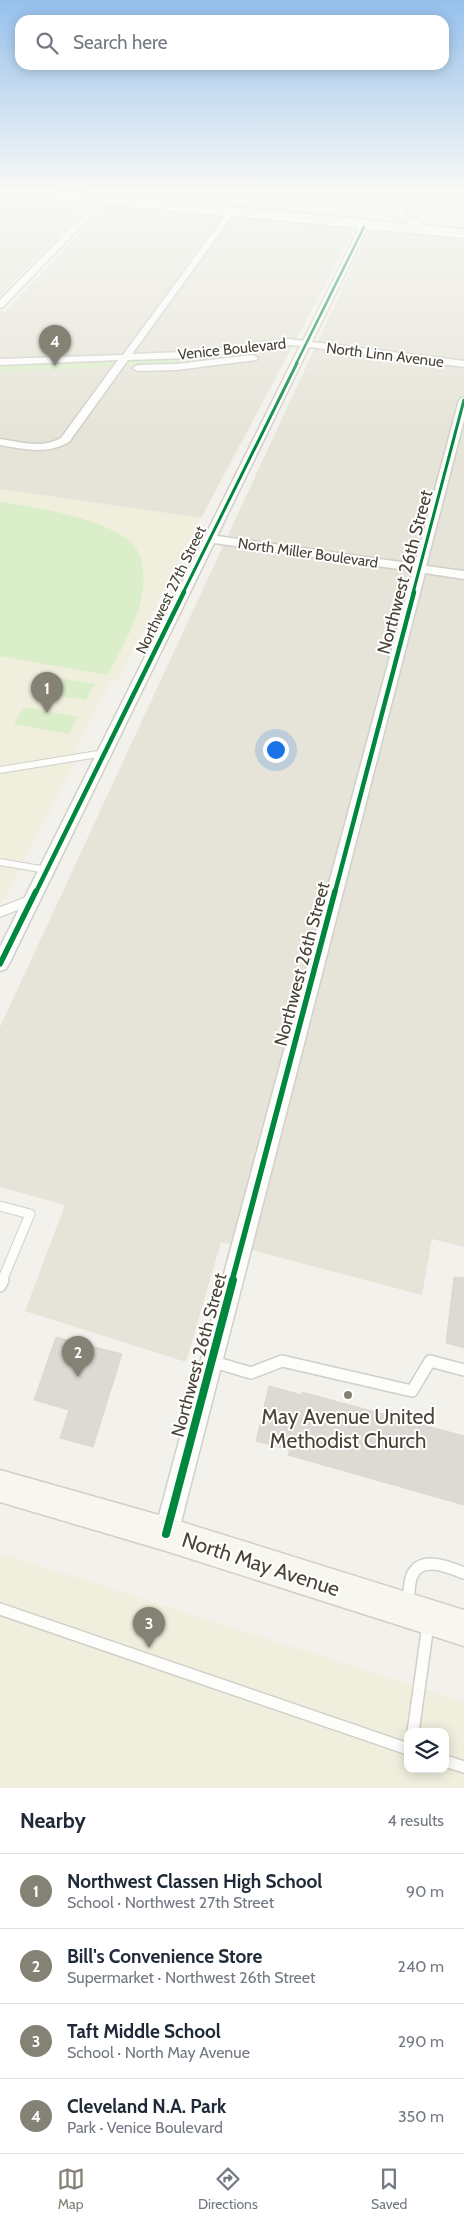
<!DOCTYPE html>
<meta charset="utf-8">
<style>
body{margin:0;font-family:Cabin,sans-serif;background:#f6f6f7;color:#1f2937}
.controls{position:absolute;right:15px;bottom:15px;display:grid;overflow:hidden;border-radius:10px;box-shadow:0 2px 12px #0003}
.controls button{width:45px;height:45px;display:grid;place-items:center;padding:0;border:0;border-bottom:1px solid #e0e1e3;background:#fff;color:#1f2937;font:25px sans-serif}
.you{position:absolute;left:275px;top:749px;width:18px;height:18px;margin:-12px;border:4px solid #fff;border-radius:50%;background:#1a73e8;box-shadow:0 0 0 8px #1a73e833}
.badge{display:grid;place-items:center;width:32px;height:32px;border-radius:50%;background:#848175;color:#fff;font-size:16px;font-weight:700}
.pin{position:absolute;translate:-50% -41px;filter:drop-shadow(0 1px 2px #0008)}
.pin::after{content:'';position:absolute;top:26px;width:18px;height:15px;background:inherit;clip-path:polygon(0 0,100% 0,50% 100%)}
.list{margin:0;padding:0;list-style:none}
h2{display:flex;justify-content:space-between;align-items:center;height:65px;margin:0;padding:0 20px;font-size:21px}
h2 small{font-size:16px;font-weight:400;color:#747a83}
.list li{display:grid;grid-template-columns:32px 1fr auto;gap:15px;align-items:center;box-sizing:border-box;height:75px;padding:0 20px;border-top:1px solid #e0e1e3}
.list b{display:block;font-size:19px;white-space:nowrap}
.list p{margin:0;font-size:16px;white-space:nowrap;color:#747a83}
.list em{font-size:16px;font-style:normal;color:#747a83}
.icon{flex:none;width:28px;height:28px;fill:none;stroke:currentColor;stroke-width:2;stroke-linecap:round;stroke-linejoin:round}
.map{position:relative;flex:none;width:464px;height:1788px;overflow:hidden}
.search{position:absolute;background:#fff;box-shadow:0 2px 12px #0003;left:15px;right:15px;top:15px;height:55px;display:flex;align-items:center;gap:12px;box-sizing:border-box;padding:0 18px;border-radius:15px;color:#747a83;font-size:19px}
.sheet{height:365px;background:#fff}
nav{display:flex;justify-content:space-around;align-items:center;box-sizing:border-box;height:70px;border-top:1px solid #e0e1e3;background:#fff;font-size:14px;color:#747a83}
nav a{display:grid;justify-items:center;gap:2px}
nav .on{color:#848175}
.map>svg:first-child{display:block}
.residential{fill:#e6e4d8}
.commercial{fill:#f5efde}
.education{fill:#f0eedd;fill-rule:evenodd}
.green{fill:#daeeca}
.building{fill:#dcdad3;stroke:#dad8d1}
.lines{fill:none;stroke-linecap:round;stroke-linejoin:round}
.service-far2-casing{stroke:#d0cfc8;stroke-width:8}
.service-far1-casing{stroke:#d0cfc8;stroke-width:11}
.service-casing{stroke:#d0cfc8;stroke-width:14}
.minor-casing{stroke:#d0cfc8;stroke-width:3}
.secondary-casing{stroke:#d2d0c2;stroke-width:3}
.service-far2{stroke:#fdfdfc;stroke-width:6}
.service-far1{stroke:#fdfdfc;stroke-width:9}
.service{stroke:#fdfdfc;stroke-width:11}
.minor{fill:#fdfdfc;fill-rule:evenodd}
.secondary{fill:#f7f6ef;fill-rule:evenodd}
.cycleway-far4-casing{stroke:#fff;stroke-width:4.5}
.cycleway-far3-casing{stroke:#fff;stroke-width:5}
.cycleway-far2-casing{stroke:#fff;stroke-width:7}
.cycleway-far1-casing{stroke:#fff;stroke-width:9}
.cycleway-casing{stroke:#fff;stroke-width:11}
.cycleway-far4{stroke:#00873e;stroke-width:2.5}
.cycleway-far3{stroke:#00873e;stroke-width:3}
.cycleway-far2{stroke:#00873e;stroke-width:4.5}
.cycleway-far1{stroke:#00873e;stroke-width:5.5}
.cycleway{stroke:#00873e;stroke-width:8}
.poi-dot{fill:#848175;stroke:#fff;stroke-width:2}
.labels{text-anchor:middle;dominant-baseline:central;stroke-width:4;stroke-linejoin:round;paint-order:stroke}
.far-street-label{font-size:15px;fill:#494436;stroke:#fff}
.street-label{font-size:18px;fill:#494436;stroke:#fff}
.near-poi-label{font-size:21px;fill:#494436;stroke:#fff}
.near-street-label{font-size:21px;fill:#494436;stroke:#fff}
</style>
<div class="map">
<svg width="464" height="1788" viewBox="0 0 464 1788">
<rect width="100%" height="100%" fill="#f2f1eb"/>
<!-- residential -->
<g class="residential">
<polygon points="0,196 88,205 0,296"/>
<polygon points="106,205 355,229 201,518 0,489 0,311 6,311"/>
<polygon points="369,231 464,240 464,1247 432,1239 422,1295 221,1242 186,1362 25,1311 65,1205 0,1187 0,1027"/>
</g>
<!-- commercial -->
<polygon class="commercial" points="95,188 464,188 464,222"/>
<!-- education -->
<g class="education">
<polygon points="0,489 201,518 117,681 111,680 77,746 72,767 0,906"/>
<path d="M 0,1553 L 464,1702 L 464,1788 L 0,1788 ZM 408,1732 L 445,1732 L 445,1769 L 408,1769 Z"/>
</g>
<!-- green -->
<g class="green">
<polygon points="182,200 183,200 387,219 308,215"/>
<polygon points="289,345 296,348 196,363 122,366 126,361 187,358"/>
<polygon points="117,361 113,365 106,367 0,372 0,364"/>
<path d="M 0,502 C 31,506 123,521 137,550 C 157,588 126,642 107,675 L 0,656 Z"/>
<polygon points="42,675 95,684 86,700 32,691"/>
<polygon points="24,707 78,717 69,734 14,724"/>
</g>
<!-- building -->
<g class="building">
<polygon points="454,1277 464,1278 464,1348 446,1343"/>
<polygon points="56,1337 122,1354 93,1447 60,1438 69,1410 34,1400"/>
<polygon points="269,1386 302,1395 302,1392 464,1436 464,1505 288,1455 290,1450 256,1441"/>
</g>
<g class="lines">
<defs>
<g id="service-far2">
<polyline points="0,770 104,753"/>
<polyline points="0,862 46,870"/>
</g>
<g id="service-far1">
<polyline points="0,912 31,900"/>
<polyline points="0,1206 30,1214 2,1281"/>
</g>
<g id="service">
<polyline points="0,1286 3,1280"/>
<polyline points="214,1362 251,1373 282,1361 412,1391 430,1361 464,1370"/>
<path d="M 408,1602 C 409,1594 409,1586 411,1578 C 419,1554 448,1567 464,1573"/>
<polyline points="0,1609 408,1749"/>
<polyline points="413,1732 428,1625"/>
<polyline points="445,1761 464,1767"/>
</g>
<g id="minor">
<path d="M 0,190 L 464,234 L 464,238 L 367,229 L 312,342 L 464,361 L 464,367 L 309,347 L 217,536 L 415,564 L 459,400 L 464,397 L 464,420 L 426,566 L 464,571 L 464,579 L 425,573 L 178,1534 L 175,1543 L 166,1546 L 157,1543 L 154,1534 L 413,571 L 214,543 L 9,964 L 6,969 L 0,971 L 0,947 L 300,346 L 289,345 L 185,358 L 128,360 L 69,442 C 47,455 23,449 0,445 L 0,439 C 20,442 42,449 61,438 L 118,360 L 0,365 L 0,359 L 123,355 L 225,216 L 102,204 L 3,307 L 0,308 L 0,300 L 95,203 L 0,194 ZM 232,216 L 359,228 L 303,341 L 289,339 L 185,352 L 132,354 Z"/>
<polygon points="253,355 258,358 256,360 176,370 138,371 133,368 138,365 176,364"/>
</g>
<g id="secondary">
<polygon points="0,188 33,188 410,224 391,215 403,188 413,188 402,214 423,221 423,225 464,229 464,235 4,191 0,190"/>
<polygon points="0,1470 166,1517 464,1610 464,1646 166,1551 0,1502"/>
</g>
</defs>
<!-- service-far2 casing -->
<use href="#service-far2" class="service-far2-casing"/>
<!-- service-far1 casing -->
<use href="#service-far1" class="service-far1-casing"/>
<!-- service casing -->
<use href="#service" class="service-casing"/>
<!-- minor casing -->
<use href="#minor" class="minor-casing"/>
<!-- secondary casing -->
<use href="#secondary" class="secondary-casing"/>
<!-- service-far2 -->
<use href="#service-far2" class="service-far2"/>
<!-- service-far1 -->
<use href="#service-far1" class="service-far1"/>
<!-- service -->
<use href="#service" class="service"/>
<!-- minor -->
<use href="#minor" class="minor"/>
<!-- secondary -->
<use href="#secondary" class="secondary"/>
<defs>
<polyline id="cycleway-far4" points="296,364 364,227"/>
<g id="cycleway-far3">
<polyline points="183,593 297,363"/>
<polyline points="413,593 464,400"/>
</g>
<g id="cycleway-far2">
<polyline points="36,892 184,592"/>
<polyline points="335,892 414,592"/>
</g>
<g id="cycleway-far1">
<polyline points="0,964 36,891"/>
<polyline points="232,1281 335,891"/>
</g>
<polyline id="cycleway" points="166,1534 233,1280"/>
</defs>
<!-- cycleway-far4 casing -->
<use href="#cycleway-far4" class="cycleway-far4-casing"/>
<!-- cycleway-far3 casing -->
<use href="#cycleway-far3" class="cycleway-far3-casing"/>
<!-- cycleway-far2 casing -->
<use href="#cycleway-far2" class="cycleway-far2-casing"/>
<!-- cycleway-far1 casing -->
<use href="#cycleway-far1" class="cycleway-far1-casing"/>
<!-- cycleway casing -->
<use href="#cycleway" class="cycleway-casing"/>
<!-- cycleway-far4 -->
<use href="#cycleway-far4" class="cycleway-far4"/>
<!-- cycleway-far3 -->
<use href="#cycleway-far3" class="cycleway-far3"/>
<!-- cycleway-far2 -->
<use href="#cycleway-far2" class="cycleway-far2"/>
<!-- cycleway-far1 -->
<use href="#cycleway-far1" class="cycleway-far1"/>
<!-- cycleway -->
<use href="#cycleway" class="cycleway"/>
</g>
<!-- sky -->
<linearGradient id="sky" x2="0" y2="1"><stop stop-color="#95c0ec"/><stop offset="0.43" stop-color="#f9f9f6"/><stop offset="1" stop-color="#f9f9f6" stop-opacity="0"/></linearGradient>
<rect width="464" height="438" fill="url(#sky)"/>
<!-- markers -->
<circle class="poi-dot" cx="348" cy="1395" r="5"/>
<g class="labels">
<!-- far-street labels -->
<g class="far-street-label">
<text transform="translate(232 349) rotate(-6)">Venice Boulevard</text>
<text transform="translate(385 355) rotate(7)">North Linn Avenue</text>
<text transform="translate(308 553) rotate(8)">North Miller Boulevard</text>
<text transform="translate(171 590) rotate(-64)">Northwest 27th Street</text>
</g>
<!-- street labels -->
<g class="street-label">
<text transform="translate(405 572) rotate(-75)">Northwest 26th Street</text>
<text transform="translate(302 964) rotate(-75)">Northwest 26th Street</text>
<text transform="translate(199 1355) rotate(-75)">Northwest 26th Street</text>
</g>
<!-- near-poi labels -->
<g class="near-poi-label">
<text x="348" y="1416">May Avenue United<tspan x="348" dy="24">Methodist Church</tspan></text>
</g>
<!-- near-street labels -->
<g class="near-street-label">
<text transform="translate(261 1564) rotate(18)">North May Avenue</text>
</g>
</g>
</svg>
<div class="controls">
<button><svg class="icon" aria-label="layers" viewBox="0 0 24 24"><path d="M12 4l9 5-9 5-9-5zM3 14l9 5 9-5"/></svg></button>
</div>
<div class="you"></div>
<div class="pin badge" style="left:47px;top:713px">1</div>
<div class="pin badge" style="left:78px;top:1377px">2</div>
<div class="pin badge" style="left:149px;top:1648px">3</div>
<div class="pin badge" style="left:55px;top:366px">4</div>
<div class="search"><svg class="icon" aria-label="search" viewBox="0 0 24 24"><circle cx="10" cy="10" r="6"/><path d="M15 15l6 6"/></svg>Search here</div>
</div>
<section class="sheet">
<h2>Nearby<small>4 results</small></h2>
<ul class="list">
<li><span class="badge">1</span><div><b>Northwest Classen High School</b><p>School · Northwest 27th Street</p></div><em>90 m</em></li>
<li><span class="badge">2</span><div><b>Bill's Convenience Store</b><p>Supermarket · Northwest 26th Street</p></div><em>240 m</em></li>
<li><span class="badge">3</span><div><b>Taft Middle School</b><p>School · North May Avenue</p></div><em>290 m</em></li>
<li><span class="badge">4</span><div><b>Cleveland N.A. Park</b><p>Park · Venice Boulevard</p></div><em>350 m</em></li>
</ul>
</section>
<nav>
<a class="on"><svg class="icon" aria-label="map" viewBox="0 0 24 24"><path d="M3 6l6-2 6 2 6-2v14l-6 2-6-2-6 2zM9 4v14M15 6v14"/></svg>Map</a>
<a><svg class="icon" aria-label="directions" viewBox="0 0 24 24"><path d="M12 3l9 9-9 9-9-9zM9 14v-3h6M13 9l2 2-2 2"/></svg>Directions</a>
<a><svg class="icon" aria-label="saved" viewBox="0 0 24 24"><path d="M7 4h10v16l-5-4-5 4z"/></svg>Saved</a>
</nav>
